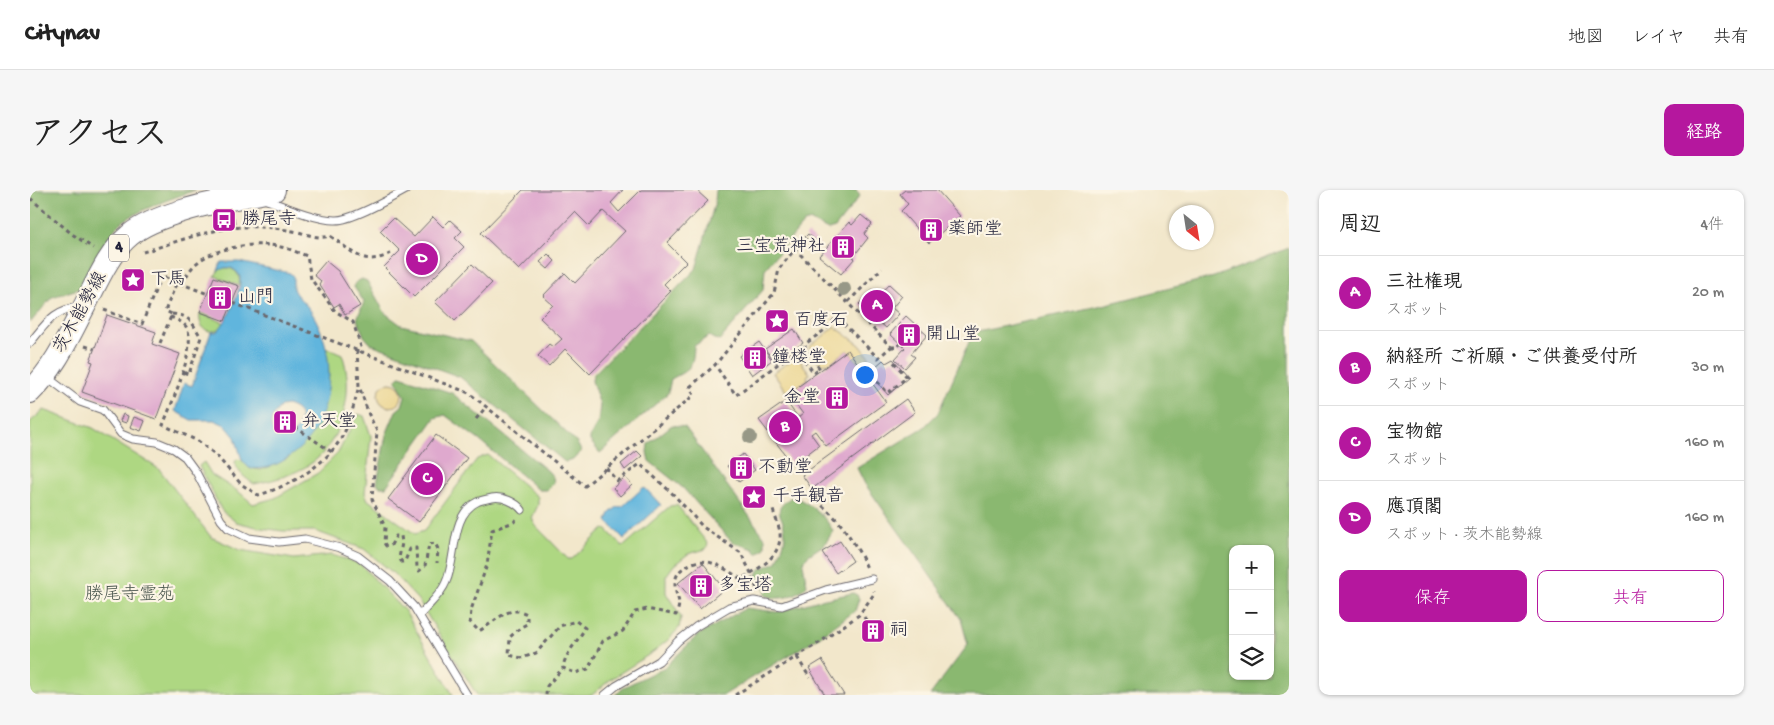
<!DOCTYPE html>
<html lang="ja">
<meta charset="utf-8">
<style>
body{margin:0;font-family:"Gochi Hand","Klee One",sans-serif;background:#f6f6f6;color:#222}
.controls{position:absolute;right:15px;bottom:15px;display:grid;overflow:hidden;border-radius:10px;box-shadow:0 1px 4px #0004}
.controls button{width:45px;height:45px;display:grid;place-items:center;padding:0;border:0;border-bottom:1px solid #e0e0e0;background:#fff;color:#222;font:25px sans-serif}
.compass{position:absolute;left:1139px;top:15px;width:45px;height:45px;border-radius:50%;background:#fff;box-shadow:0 1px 4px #0004;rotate:150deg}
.you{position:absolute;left:834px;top:184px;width:18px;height:18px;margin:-12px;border:4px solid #fff;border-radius:50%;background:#1a73e8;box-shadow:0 0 0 8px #1a73e833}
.badge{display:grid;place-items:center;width:32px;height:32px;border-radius:50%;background:#b5179e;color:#fff;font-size:16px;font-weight:700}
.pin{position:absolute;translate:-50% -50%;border:2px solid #fff;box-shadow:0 1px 5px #0006}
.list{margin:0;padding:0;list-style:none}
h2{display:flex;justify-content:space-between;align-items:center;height:65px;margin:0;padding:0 20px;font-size:21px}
h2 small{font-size:16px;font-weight:400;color:#767676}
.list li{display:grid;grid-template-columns:32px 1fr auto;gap:15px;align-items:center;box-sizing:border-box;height:75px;padding:0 20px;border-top:1px solid #e0e0e0}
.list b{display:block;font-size:19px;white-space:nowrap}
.list p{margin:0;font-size:16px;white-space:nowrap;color:#767676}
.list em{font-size:16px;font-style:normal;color:#767676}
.actions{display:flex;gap:10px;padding:15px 20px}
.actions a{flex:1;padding:11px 0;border:1px solid #b5179e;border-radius:10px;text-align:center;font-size:18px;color:#b5179e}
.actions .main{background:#b5179e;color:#fff}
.icon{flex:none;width:28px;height:28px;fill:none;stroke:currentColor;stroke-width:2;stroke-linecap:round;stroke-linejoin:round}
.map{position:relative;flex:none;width:1259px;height:505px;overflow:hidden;border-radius:10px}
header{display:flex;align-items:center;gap:30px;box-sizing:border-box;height:70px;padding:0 25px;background:#fff;border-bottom:1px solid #e0e0e0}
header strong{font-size:24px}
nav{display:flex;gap:28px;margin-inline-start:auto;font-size:18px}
.intro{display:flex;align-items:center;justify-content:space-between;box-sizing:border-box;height:120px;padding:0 30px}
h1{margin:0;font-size:35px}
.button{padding:12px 22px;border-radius:10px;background:#b5179e;color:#fff;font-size:18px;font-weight:700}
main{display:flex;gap:30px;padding:0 30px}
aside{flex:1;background:#fff;border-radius:10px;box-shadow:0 1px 4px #0004}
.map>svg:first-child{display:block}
.green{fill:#aed782;stroke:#687c5e}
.forest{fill:#8ab870;stroke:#566d56;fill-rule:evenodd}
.sand{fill:#eeda9e;stroke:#887e6c}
.water{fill:#60b5dd;stroke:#416c8c;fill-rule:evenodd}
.building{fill:#dfa9ce}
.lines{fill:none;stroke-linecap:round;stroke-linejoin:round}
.service-casing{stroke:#6b676d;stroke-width:9}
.primary-casing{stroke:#6b676d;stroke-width:24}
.path{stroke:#6b676d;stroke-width:3;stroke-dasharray:4 4;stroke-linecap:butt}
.service{stroke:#fff;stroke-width:7}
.primary{stroke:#fff;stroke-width:22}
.tree{fill:#979887}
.labels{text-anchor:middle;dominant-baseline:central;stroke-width:4.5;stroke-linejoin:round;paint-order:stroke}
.shield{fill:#fcf5e5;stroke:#63616e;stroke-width:1}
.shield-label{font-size:16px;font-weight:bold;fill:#22223b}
.poi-label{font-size:18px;fill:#22223b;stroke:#fcf5e5;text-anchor:start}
.street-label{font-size:18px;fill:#22223b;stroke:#fcf5e5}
.park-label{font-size:18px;fill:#4c5850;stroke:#fcf5e5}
</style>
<header>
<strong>Citynav</strong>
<nav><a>地図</a><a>レイヤ</a><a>共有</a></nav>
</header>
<div class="intro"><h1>アクセス</h1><a class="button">経路</a></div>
<main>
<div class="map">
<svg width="1259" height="505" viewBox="0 0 1259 505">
<rect width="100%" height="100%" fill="#fcf5e5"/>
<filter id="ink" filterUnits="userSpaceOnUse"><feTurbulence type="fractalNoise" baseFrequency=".02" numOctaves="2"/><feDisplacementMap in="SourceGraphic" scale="10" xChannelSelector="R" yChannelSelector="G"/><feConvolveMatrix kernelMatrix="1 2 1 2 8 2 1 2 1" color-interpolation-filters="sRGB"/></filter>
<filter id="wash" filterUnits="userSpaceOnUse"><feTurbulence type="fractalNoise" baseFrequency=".0096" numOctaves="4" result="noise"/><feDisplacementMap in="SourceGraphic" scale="20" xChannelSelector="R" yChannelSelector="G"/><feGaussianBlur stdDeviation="1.12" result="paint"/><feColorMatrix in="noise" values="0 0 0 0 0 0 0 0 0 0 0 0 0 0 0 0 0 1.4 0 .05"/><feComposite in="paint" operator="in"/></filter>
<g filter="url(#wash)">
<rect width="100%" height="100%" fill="#f2e7cb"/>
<!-- green -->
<g class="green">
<path d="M 193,78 C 205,77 211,84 209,96 L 185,86 L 188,81 Z"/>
<path d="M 170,123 L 195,133 C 184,148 167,141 170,123 Z"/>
<path d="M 296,157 L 312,164 C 324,197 315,239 291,265 C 275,282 246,290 224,294 C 215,288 207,282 205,272 L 207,269 L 212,270 L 219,278 L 231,280 L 259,268 L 299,186 Z"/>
<polygon points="14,220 63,238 129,279 181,347 210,360 264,369 302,365 330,374 375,421 423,505 0,505 0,232"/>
<polygon points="328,224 334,226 341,246 335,303 338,310 385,344 394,341 447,269 458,265 508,307 508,315 502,328 505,335 538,369 542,369 574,339 577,340 591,355 594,356 640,316 647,315 678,354 676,359 658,364 644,375 636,386 636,403 651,427 649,438 638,450 623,462 581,489 562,505 447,505 388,410 363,383 334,359 285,341 253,341 231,338 206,332 192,321 169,276 174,272 182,285 209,302 223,314 245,308 288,283 308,263"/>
</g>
<!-- forest -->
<g class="forest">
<path d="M 0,0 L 166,0 C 146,7 97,23 85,39 C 73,55 66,77 58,96 L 22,107 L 0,133 Z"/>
<path d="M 686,0 L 826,0 L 830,6 L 805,38 L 798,40 L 781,31 L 774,33 L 735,79 L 733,100 L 690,150 L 684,149 L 679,146 L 664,156 C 663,178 660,179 641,189 L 638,203 L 570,263 L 560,251 L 560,247 L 568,232 L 570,215 L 562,191 L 563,185 L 666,79 L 685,12 Z"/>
<path d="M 1259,58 L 1259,505 L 900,505 L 938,455 L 931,429 L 835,294 L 827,278 L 893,238 L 908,223 L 943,143 L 1073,115 L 1184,87 ZM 1203,359 L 1240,359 L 1240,486 L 1203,486 Z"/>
<polygon points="332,89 337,91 355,123 371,135 441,151 547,253 551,261 543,270 535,272 430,187 341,154 334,146 327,129 334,112 324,97 326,92"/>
<polygon points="370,186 422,203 518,281 523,287 524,293 517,300 509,300 449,250 415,225 405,228 356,297 350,297 347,293 356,245 366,221 372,216 375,206 366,190"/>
<polygon points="642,235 655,237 735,348 735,358 727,364 724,359 702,352 653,298 619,271 617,262 618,254"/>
<path d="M 763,306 C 780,314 794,324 803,341 L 795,354 L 777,366 L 773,374 L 777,395 C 768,406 748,412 735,405 L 735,399 L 726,386 L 730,379 L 747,372 C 749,364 755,354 755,345 C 755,322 738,323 763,306 Z"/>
<polygon points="823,403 827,405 829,409 825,421 789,447 694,505 585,505 596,496 635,477 668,445 716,418 747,422 786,411"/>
</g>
<!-- sand -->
<g class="sand">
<polygon points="804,136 830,155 840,168 837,169 839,175 833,180 818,160 797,175 796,173 791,175 779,157 800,141"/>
<polygon points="767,166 780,184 777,186 778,189 758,204 743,183"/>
<circle cx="360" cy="205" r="12"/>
</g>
<!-- water -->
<g class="water">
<path d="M 191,72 L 209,72 L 260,83 L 263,86 C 263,90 263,94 263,98 C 264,104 273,111 277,116 C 282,122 287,131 290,139 C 306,175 301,231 270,258 C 255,271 241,281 219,278 L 212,270 L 205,247 L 195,235 L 184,230 L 161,230 L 145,221 L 154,193 L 162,196 L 181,142 L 186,142 C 195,136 210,103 210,92 C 211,86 208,82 203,79 C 198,76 193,78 188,81 ZM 257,215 C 265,218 272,221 270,231 C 267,257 221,245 251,216 Z"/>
<polygon points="614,297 631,315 594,349 577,331 580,323 586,318 593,316"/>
</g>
<g id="blocks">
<!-- building -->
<g class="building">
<polygon points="493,0 593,0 581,13 589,22 611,0 666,0 678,11 637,53 656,72 634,94 641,101 560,184 535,159 519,176 508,166 519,154 523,157 532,149 510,128 523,115 513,106 535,83 545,93 595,41 573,21 559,36 545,22 489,80 451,43"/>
<polygon points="875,0 907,0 930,26 899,53 871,21 878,14 870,4"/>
<polygon points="831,25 842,34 834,44 838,48 823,67 825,68 811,84 789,66 819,32 822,35"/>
<polygon points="204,27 205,33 189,37 188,31"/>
<polygon points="403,27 413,37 420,30 432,41 425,48 434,57 384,107 354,77 370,61 350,41 363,28 384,47"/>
<polygon points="778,44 784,49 780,52 775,47"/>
<polygon points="784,49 790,55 786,58 781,53"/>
<polygon points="518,64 525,71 518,79 510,72"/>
<polygon points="296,71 308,81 330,116 315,125 309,114 304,117 289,94 291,91 284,85"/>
<polygon points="442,74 462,93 425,131 405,112"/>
<polygon points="184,87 209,96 195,131 170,122"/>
<polygon points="859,94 872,106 862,118 869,124 856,138 829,114 842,100 848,106"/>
<polygon points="77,125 126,142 122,154 150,164 126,229 52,202 63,172 60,171"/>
<polygon points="876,126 897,145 881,164 885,167 875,178 865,169 875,158 860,144"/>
<polygon points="764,139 773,153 746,173 735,159"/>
<polygon points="729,152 742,170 722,185 709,166"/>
<polygon points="818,160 856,212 796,256 785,241 781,244 789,255 763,275 729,230 756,211 768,228 773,224 758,204"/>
<polygon points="863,169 879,187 858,205 842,186 847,181 844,178 853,170 856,173"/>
<polygon points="876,209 885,222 782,299 772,285"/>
<polygon points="93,224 98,226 96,233 90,231"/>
<polygon points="104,227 115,231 111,241 100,237"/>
<polygon points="255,228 259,231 256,235 251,232"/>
<polygon points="406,245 437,268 389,332 358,309"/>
<polygon points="607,261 612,266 595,280 591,274"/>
<polygon points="713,264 725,280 709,292 697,276"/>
<polygon points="595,287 602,295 590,306 583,298"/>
<polygon points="810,351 823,371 806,383 792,362"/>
<polygon points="673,373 694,399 670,419 648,393"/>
<polygon points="846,435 849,441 839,447 836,441"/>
<polygon points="792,470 814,505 795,505 779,478"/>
</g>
</g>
</g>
<g filter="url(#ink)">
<use href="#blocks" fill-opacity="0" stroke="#6b676d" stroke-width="1"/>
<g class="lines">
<defs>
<g id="service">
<path d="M 234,9 C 253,16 286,30 305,30 C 321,31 361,8 376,0"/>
<path d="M 0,153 C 16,134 23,119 50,117"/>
<polyline points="17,187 50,212 73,220 91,244 103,249 127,252 144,259 155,267 166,282 191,330 198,338 219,348 249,352 275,349 310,358 328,366 360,391 384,417 437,505"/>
<path d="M 390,425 C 399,414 411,405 416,392 C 427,368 420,325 447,312 C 451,310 457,309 462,308 C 472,306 486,312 492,320"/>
<polyline points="575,505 586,496 629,471 648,451 667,436 699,417 724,411 752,416 796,400 842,389"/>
</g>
<path id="primary" d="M 0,202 C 24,179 38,148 53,119 C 66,94 78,63 100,45 C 130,20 204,9 244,0"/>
</defs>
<!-- service casing -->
<use href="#service" class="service-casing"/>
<!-- primary casing -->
<use href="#primary" class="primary-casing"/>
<!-- path -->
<g class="path">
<polyline points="0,8 42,44 63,58"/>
<path d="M 113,62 C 143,53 182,38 213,37 C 230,36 246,38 263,41 C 276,43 287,50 300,46 C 323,61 334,79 363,62"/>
<polyline points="142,90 147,81"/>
<path d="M 153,94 C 156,86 161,77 168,72 C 186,57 229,51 251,57 C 260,59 269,63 277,66 L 281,89 L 305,121 L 323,132 L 333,163"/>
<polyline points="818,112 852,78"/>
<polyline points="203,113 439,203 555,296 664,205 660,197 685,175 744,103 749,79 765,59 861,157 848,168 807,127 796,139 775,154 775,158 790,179 784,183 767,160 706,205 685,175"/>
<polyline points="74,120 112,134 131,86 178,104"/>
<path d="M 142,124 C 160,125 162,133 171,147 L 159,184 L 152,182"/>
<path d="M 140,127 C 148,130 156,133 158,141 C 165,160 141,215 133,235 L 168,251 L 186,265 L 211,294 L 228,305 C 258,297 293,277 310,250 C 320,235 324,213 329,196"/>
<polyline points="130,153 142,124 135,121 147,92"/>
<polyline points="55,156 64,159"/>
<polyline points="861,157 867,157 870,154"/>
<polyline points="327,160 329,196 339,225 347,241 342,309 355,337 354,353 356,356 361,355 366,346 371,346 372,353 369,368 372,372 375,371 380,359 386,358 387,378 389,381 395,376 399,354 405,353 408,359 407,373"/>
<polyline points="842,186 858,203 877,187 862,170"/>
<polyline points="446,229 456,217"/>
<polyline points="265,237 302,262"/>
<polyline points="576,278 587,291 610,274 644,305 673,337 711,363 721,383 723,392 727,398"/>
<path d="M 765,299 C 773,303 782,307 789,313 C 810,329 826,354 837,378"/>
<path d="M 486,329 L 484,332 L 462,340 L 457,375 L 441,420 L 440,432 L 449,441 C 467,431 478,414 497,424 L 497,434 L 491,437 L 480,447 L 479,465 L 492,468 L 506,463 L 530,436 L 546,431 L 555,438 C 548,451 534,465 533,478 L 545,483 L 558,479 L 573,451 L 593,441 L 605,422 L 617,419 L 646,425 C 653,408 645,409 645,394 C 645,388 648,381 654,378 C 674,362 693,378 711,389 C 728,379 752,367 750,343 C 749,335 745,327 743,320"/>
<polyline points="834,427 839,435"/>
<polyline points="767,467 780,488"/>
<polyline points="516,505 517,496 533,478"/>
<polyline points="705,505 792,451 829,425 844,404 844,401"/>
</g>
<!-- service -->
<use href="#service" class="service"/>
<!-- primary -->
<use href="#primary" class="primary"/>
</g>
<!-- trees -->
<g class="tree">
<circle cx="814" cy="99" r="7"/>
<circle cx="720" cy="247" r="7"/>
</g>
</g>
<!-- icons -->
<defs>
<symbol id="bus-square" viewBox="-11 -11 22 22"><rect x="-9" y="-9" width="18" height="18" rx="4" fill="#b5179e" stroke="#fcf5e5"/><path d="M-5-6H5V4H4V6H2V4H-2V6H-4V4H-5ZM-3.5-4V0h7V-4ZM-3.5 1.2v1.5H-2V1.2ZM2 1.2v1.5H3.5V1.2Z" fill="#fff"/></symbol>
<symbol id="building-square" viewBox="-11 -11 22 22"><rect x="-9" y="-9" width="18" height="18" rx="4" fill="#b5179e" stroke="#fcf5e5"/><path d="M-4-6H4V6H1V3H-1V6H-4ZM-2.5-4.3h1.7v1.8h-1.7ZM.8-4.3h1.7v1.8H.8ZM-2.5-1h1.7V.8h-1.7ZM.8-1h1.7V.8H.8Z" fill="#fff"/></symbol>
<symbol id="sight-square" viewBox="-11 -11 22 22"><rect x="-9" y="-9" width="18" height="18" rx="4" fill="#b5179e" stroke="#fcf5e5"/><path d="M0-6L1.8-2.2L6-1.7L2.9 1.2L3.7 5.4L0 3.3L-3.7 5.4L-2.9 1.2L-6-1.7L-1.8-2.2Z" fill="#fff"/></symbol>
</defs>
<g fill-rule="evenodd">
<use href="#bus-square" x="180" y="16" width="28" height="28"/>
<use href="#building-square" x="887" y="26" width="28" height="28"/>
<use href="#building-square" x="799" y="43" width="28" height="28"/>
<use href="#sight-square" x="89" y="76" width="28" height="28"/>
<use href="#building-square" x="176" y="94" width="28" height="28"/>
<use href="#sight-square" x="733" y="117" width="28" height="28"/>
<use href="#building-square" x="865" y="131" width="28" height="28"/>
<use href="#building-square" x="711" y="154" width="28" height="28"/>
<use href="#building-square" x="793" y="194" width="28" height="28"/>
<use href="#building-square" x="241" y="218" width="28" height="28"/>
<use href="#building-square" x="697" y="264" width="28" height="28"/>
<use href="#sight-square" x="710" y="293" width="28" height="28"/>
<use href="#building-square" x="657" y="382" width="28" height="28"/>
<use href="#building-square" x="829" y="427" width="28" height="28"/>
</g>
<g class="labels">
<!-- shield labels -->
<rect class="shield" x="79" y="44.5" width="20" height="27" rx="4"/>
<g class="shield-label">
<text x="89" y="58">4</text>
</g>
<!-- poi labels -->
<g class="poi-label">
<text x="212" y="30">勝尾寺</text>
<text x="918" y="40">薬師堂</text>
<text x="796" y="57" text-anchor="end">三宝荒神社</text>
<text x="120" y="90">下馬</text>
<text x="208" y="108">山門</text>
<text x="764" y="131">百度石</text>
<text x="896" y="145">開山堂</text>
<text x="742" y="168">鐘楼堂</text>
<text x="790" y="208" text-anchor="end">金堂</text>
<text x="272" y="232">弁天堂</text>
<text x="728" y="278">不動堂</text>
<text x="742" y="307">千手観音</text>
<text x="688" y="396">多宝塔</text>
<text x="860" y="441">祠</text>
</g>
<!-- street labels -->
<g class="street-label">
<text transform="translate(51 123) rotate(-61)">茨木能勢線</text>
</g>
<!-- park labels -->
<g class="park-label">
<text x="100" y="405">勝尾寺霊苑</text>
</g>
</g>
</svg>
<div class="controls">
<button>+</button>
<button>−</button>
<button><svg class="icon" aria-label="layers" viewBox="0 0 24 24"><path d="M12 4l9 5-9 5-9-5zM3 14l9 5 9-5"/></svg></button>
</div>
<svg class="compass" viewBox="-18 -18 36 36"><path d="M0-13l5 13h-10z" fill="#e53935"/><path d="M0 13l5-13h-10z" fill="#767676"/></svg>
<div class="you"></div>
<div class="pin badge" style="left:847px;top:116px">A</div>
<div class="pin badge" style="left:755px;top:237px">B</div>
<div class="pin badge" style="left:397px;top:289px">C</div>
<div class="pin badge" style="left:392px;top:69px">D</div>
</div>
<aside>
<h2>周辺<small>4件</small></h2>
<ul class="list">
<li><span class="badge">A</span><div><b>三社権現</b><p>スポット</p></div><em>20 m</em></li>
<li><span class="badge">B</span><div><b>納経所 ご祈願・ご供養受付所</b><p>スポット</p></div><em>30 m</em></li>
<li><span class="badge">C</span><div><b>宝物館</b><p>スポット</p></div><em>160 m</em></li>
<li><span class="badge">D</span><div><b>應頂閣</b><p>スポット · 茨木能勢線</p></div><em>160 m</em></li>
</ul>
<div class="actions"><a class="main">保存</a><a>共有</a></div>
</aside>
</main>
